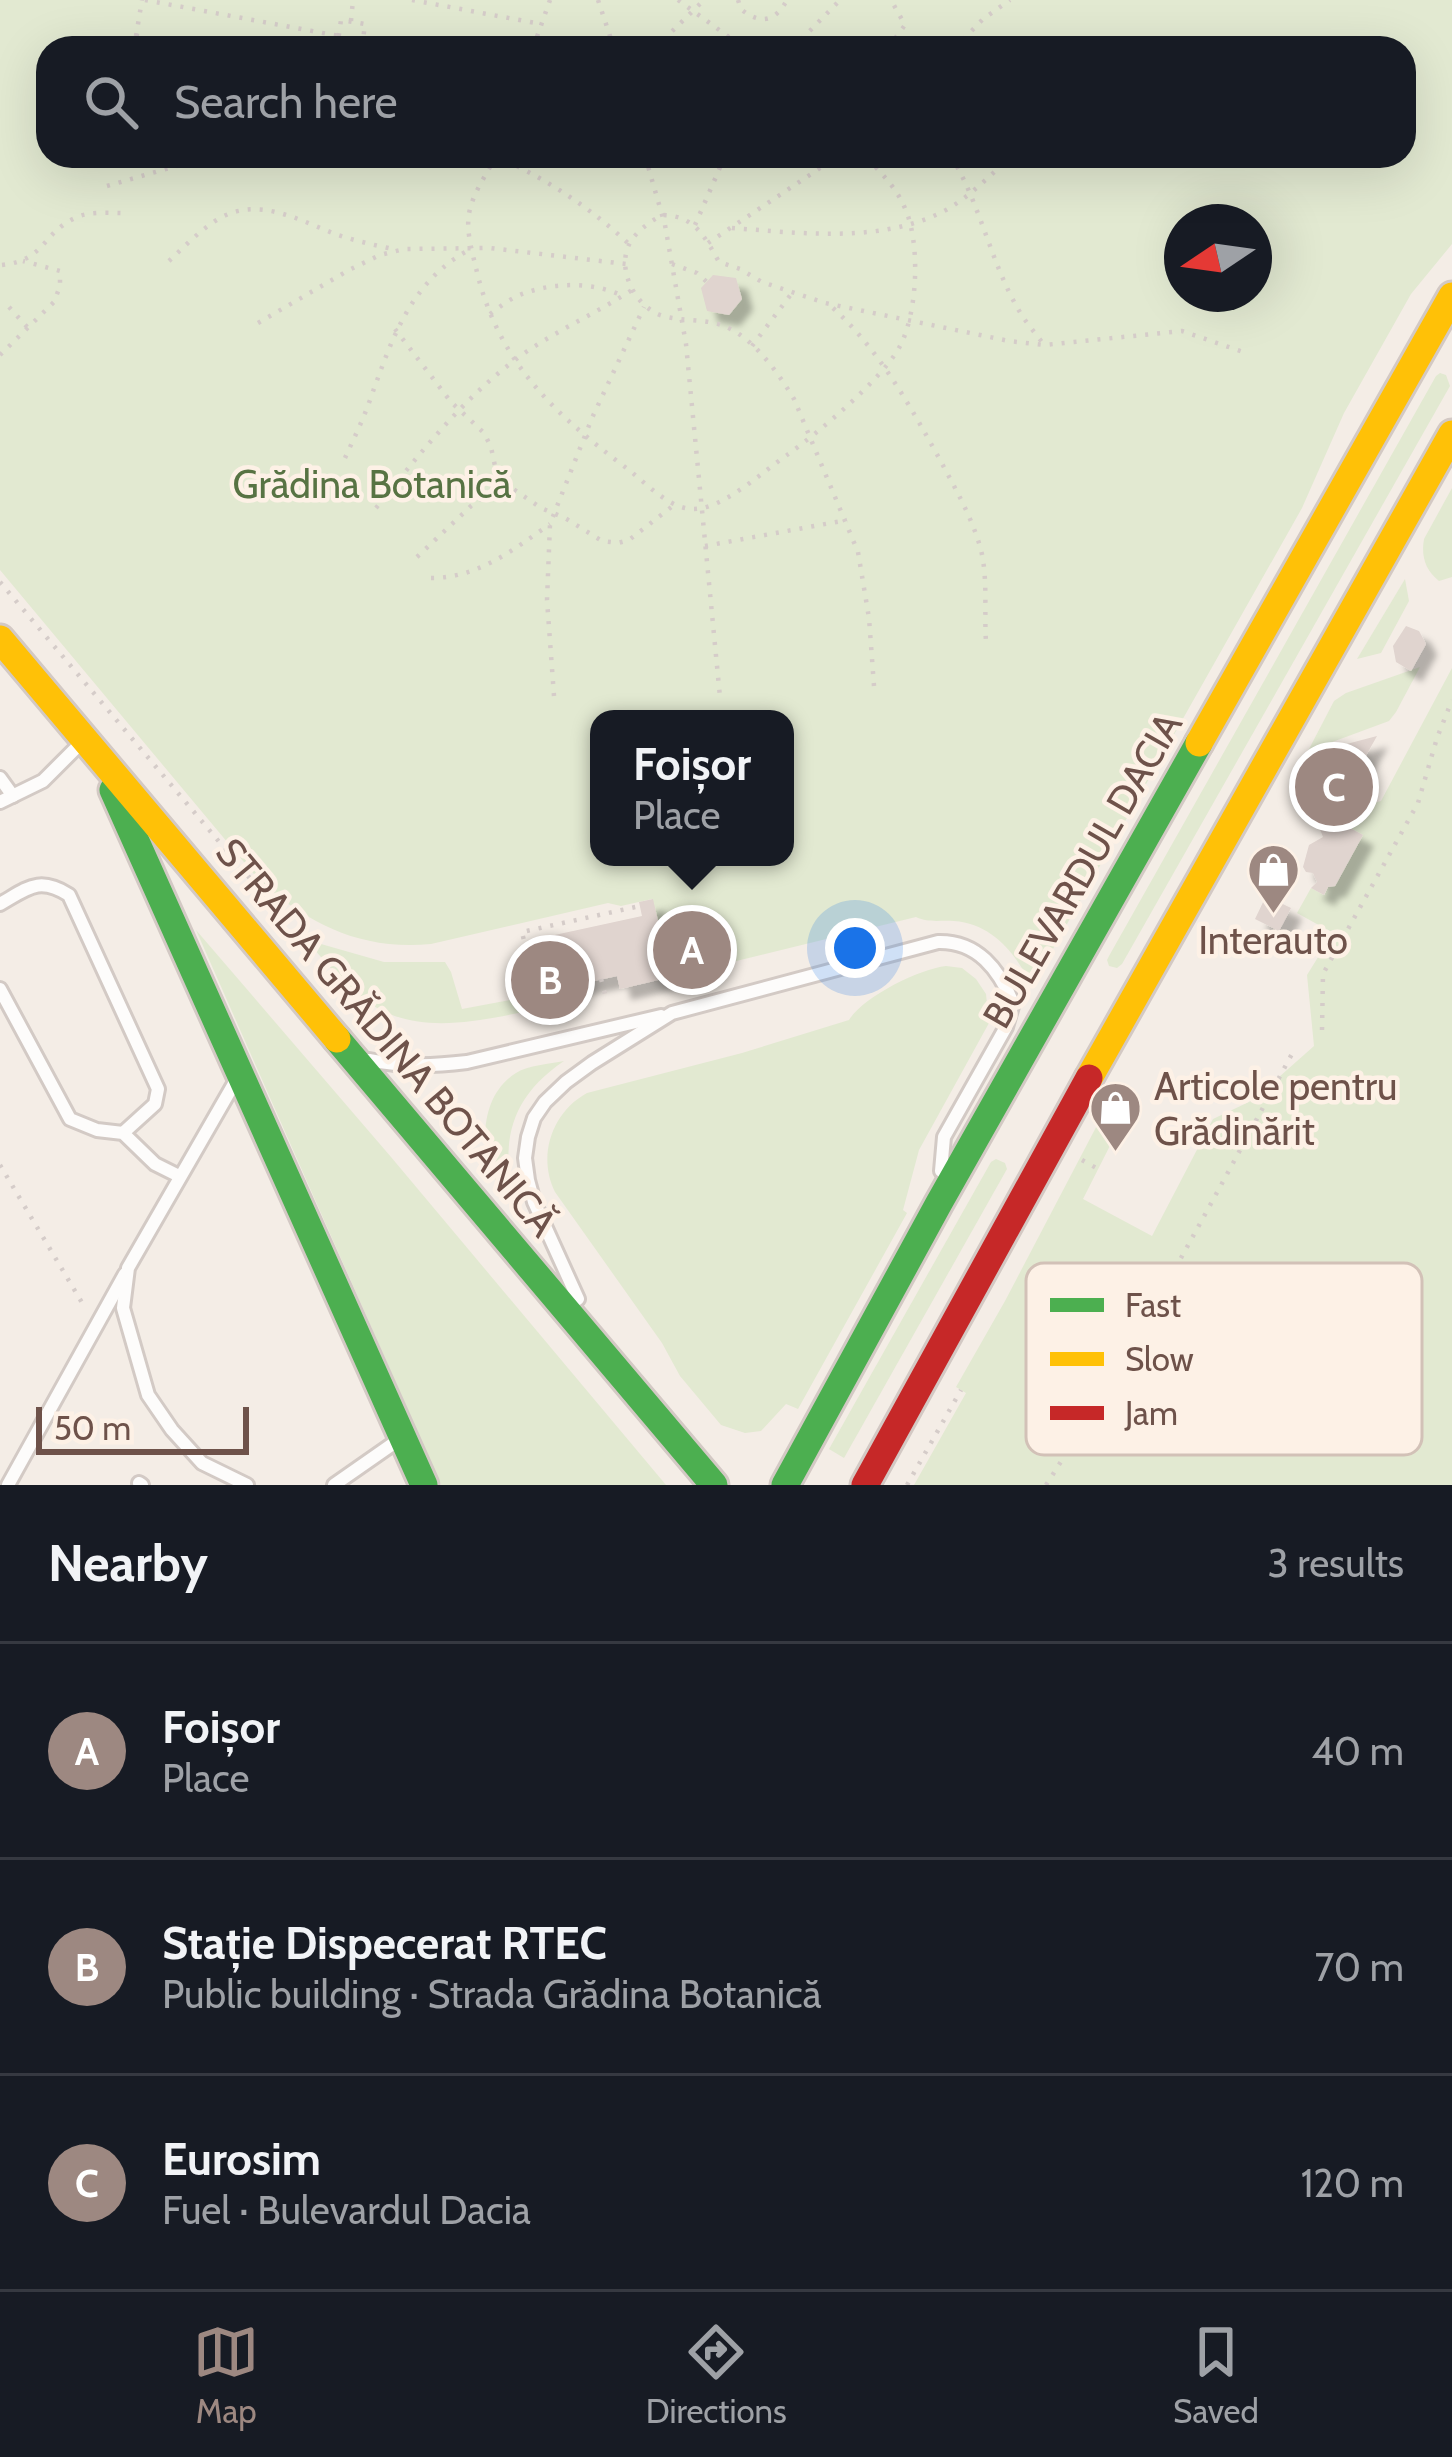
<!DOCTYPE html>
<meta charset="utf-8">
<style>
body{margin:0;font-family:Cabin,sans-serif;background:#20242c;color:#f1f3f6}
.compass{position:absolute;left:1164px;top:204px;width:108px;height:108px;border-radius:50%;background:#171b24;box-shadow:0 12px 48px #0002;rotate:257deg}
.scale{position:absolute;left:36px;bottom:30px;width:213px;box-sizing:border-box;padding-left:12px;border:6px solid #6e524a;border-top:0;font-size:33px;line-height:42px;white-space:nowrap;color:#6e524a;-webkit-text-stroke:9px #fdf1e6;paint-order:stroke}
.you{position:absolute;left:855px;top:948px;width:42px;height:42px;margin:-30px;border:9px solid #fff;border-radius:50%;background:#1a73e8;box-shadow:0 0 0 18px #1a73e833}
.badge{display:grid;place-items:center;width:78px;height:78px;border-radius:50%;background:#9d8881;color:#fff;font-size:39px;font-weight:700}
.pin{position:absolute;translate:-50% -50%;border:6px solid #fff;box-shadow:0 3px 12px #0006}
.popup{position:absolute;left:590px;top:710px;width:204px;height:156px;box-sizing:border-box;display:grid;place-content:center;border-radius:24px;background:#171b24;filter:drop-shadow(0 3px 9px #0005);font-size:39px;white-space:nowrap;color:#9ea1a6}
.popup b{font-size:45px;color:#f1f3f6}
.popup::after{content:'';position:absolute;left:50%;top:100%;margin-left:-24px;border:24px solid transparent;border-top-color:#171b24}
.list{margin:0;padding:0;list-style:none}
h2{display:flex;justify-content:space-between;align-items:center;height:156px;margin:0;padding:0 48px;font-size:51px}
h2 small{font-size:39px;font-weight:400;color:#9ea1a6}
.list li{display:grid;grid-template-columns:78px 1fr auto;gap:36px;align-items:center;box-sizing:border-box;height:216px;padding:0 48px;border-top:3px solid #363941}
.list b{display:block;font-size:45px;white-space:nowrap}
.list p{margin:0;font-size:39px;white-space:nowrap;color:#9ea1a6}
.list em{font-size:39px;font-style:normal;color:#9ea1a6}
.icon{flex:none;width:66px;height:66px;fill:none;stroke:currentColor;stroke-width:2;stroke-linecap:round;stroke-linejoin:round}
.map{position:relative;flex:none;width:1452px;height:1485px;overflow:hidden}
.search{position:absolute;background:#171b24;box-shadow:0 12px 48px #0002;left:36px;right:36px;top:36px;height:132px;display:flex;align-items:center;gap:30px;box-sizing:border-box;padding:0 42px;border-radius:36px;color:#9ea1a6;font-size:45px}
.sheet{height:804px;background:#171b24}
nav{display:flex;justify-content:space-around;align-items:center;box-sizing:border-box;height:168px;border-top:3px solid #363941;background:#171b24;font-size:33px;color:#9ea1a6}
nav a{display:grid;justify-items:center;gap:6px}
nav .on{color:#9d8881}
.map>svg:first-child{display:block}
.green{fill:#e2e9d1;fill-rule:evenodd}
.building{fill:#e0d4cf;filter:url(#shadow)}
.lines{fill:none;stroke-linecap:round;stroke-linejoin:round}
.lane-casing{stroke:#d3cac5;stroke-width:18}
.fast-casing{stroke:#d3c9c4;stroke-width:33}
.slow-casing{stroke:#d3c9c4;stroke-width:33}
.jam-casing{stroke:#d3c9c4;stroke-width:33}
.path{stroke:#d5ccc9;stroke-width:4.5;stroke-dasharray:3 9;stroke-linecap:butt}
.lane{stroke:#fdfcfb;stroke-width:12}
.fast{stroke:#4caf50;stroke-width:27}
.slow{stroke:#ffc107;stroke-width:27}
.jam{stroke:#c62828;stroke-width:27}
.labels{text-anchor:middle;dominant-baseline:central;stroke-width:9;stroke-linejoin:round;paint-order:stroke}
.park-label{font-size:39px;fill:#577343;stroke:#fdf1e6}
.street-label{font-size:39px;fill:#6e524a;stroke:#fdf1e6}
.poi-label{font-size:39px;fill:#6e524a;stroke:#fdf1e6}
.key{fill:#fdf1e6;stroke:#d2c1b7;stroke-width:3}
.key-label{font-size:33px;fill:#6e524a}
</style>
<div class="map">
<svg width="1452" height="1485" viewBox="0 0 1452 1485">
<defs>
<filter id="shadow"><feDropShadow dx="11" dy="11" stdDeviation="3" flood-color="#0004"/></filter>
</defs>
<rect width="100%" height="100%" fill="#f4ede6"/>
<!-- green -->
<g class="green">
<path d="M 0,0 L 1452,0 L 1452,244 L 1411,294 L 1344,413 L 1302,508 L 1032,986 C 1016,954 993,924 954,921 C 939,920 929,923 916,917 L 671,977 L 652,899 L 621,906 L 608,903 L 431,944 C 362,950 316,927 263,885 L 0,570 ZM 48,48 L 1404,48 L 1404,156 L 48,156 ZM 1182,222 L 1254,222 L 1254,294 L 1182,294 ZM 599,719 L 785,719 L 785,857 L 599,857 Z"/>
<polygon points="1440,373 1446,375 1450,386 1122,964 1117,968 1109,966 1107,960 1109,956 1436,376"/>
<path d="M 1452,488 L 1452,577 L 1439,581 C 1425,570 1421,556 1424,539 Z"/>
<polygon points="1405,579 1409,601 1381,653 1357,659"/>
<polygon points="1420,667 1396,712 1389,721 1308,751 1334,701 1346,693"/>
<polygon points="1452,668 1452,1485 914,1485 966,1393 956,1387 1005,1301 1104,1112 1124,1118 1083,1199 1152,1236 1213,1119 1253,1100 1314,1046 1307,975 1333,933 1297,913 1311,888 1324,895 1328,887 1335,886 1363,835 1337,821 1334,813 1381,801"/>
<polygon points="196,930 391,1157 666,1485 441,1485"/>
<path d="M 321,944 L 384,962 L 445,962 L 451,972 L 462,1009 L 536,995 L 539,1009 C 476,1021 409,1040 356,993 C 339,979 325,961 310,945 Z"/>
<path d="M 946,966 L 962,968 L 976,979 L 986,994 L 989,1023 L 919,1150 L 903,1210 L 907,1213 L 798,1409 L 786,1404 L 761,1431 L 745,1433 L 721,1425 L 680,1376 L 662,1343 L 555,1192 C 537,1156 552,1112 587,1093 L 742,1053 L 849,1020 C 863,997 919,969 946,966 Z"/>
<path d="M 564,1061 C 511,1097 500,1140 514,1200 C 506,1191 494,1181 490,1170 C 480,1136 484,1093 516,1073 C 528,1065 550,1064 564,1061 Z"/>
<polygon points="996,1159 1005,1163 1007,1169 844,1458 829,1449 991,1162"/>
</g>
<!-- building -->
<g class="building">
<polygon points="713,275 736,278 742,299 729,315 707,311 701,288"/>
<polygon points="1406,626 1419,631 1426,644 1411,671 1396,662 1393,646"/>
<polygon points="1377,736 1334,813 1337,821 1363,835 1335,886 1328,887 1324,895 1311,888 1317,882 1313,873 1306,872 1303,867 1309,845 1323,837 1309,800 1339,746"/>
<polygon points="1266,896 1291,908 1279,931 1255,919"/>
<polygon points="653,899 671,977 620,989 617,976 539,993 527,941 642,916 639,902"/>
</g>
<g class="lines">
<defs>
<g id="lane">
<polyline points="0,778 13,796"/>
<polyline points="0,802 43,781 81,743"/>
<path d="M 0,904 C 28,888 39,876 69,895 L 158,1089 L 155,1104 L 123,1133"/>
<polyline points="0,989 70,1119 97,1130 123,1133 155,1164 179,1176"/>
<path d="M 369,1060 C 403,1067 433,1066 467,1062 L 661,1016"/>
<polyline points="235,1082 128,1268 123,1308 148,1395 172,1430 202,1463 247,1485"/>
<path d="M 578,1299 L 534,1202 L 528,1180 L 525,1158 L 528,1137 L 534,1118 L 545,1102 L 566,1082 L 592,1063 L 672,1013 L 938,942 C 978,941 999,970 1013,1003 L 1006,1027 L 944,1137 L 941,1171"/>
<polyline points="139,1483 142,1485"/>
<polyline points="8,1485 125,1274"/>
<polyline points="334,1485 397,1441"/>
</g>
<g id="fast">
<polyline points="113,790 424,1485"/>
<polyline points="337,1039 714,1485"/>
<polyline points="785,1485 939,1203 1199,743"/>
</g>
<g id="slow">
<polyline points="0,639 337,1039"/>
<polyline points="1199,743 1452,296"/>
<polyline points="1089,1078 1452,434"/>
</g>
<polyline id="jam" points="865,1485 1089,1078"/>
</defs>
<!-- lane casing -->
<use href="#lane" class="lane-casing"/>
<!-- fast casing -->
<use href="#fast" class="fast-casing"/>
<!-- slow casing -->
<use href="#slow" class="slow-casing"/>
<!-- jam casing -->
<use href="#jam" class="jam-casing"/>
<!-- path -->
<g class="path">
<polyline points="145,0 339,36"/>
<polyline points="412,0 541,24"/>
<polyline points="598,0 614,48"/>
<polyline points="678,0 744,48"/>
<path d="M 738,0 L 741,9 C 760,25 775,22 787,0"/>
<polyline points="351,21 353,0"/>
<polyline points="136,36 199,48"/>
<polyline points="363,39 412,48"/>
<polyline points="134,48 142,0"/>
<polyline points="337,48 341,20 365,24 362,48"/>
<polyline points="533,48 550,0"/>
<polyline points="655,48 704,0"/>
<polyline points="793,48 840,0"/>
<polyline points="888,48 905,25 891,0"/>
<polyline points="955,48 983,19 1010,0"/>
<path d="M 495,156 C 544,177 591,208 630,245"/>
<path d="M 496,156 C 487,174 472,194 469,214 C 466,231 472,251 476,268 C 497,360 552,412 625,467 C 647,483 673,515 702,508 C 729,503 764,471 787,455 C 819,432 879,382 899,348 C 918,314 921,241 904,206 C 895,186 880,172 865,156"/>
<polyline points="645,156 665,225 686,344 720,697"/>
<path d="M 951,156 C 981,205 991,265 1021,314 C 1028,325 1037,335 1044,345"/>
<polyline points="107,186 211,156"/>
<polyline points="695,225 725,156"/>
<path d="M 732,228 C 801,233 882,244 946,210 C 971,196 991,174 1012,156"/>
<polyline points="708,243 838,156"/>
<path d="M 169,261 C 185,246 201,229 220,218 C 260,196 300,221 338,235 C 356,241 374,245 393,249"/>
<polyline points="672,264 697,273 707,282"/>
<path d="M 2,265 C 46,260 42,233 75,218 C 89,211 108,213 124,213"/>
<polyline points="9,307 28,328"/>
<path d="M 833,308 C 879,350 909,404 939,458 C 955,488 972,517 981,550 C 988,579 984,613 986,642"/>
<path d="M 490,314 C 501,306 512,297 525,293 C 556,282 594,282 623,296"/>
<polyline points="258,323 349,270 380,255 404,249 490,248 626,264"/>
<polyline points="395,329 451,402 484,433 491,447 496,471 503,482 541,508 565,518 602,541 618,543 629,540 674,505"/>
<polyline points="752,346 792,293"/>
<polyline points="0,355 54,302 60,286 60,271 23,261"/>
<path d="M 345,458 C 354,438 364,418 371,397 C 392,339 410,283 467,251"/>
<path d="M 376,508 C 422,451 466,394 526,352 C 560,329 598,312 632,290"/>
<polyline points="705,546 847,520"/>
<polyline points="417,557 471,506 503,482"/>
<path d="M 431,578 C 478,578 513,550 550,524"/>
<polyline points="0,582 275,908"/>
<path d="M 874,686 L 869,618 L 858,552 L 794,399 C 779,374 753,337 724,326 C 704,318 681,322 660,315 C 632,304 614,263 633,238 C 641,228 652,220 663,215 C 695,216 705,237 719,262 L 740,269 L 762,282 L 825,303 L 1009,341 L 1044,345 L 1182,331 L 1249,354"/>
<polyline points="554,696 547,600 550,524 592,418 644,307"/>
<polyline points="601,979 605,994"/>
<polyline points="569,986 573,1002"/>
<polyline points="540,1009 522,932 640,906"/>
<polyline points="1322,1030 1323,974 1418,803 1437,738 1452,700"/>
<polyline points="1082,1160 1098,1169"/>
<polyline points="0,1165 84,1306"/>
<polyline points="907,1485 961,1390"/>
<path d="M 1046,1485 C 1136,1346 1214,1198 1293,1052"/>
</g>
<!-- lane -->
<use href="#lane" class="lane"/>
<!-- fast -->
<use href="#fast" class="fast"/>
<!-- slow -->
<use href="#slow" class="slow"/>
<!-- jam -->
<use href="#jam" class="jam"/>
</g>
<!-- icons -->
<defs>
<symbol id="shop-pin" viewBox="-11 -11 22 30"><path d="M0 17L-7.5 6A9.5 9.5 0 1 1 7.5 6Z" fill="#9d8881" stroke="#fdf1e6"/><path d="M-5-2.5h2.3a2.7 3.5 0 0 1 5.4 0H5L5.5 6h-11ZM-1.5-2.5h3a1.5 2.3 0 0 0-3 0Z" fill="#fff"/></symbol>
</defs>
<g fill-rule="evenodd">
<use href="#shop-pin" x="1244" y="840" width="59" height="81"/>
<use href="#shop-pin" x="1086" y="1078" width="59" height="81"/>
</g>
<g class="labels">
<!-- park labels -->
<g class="park-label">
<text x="372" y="484">Grădina Botanică</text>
</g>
<!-- street labels -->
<g class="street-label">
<text transform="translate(1082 870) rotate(-60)">BULEVARDUL DACIA</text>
<text transform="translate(387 1037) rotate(50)">STRADA GRĂDINA BOTANICĂ</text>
</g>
<!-- poi labels -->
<g class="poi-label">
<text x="1273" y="940">Interauto</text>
<text x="1154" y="1086" text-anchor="start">Articole pentru<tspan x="1154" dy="45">Grădinărit</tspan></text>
</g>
</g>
<!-- legend -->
<rect x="1026" y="1263" width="396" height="192" rx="18" class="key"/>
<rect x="1050" y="1298" width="54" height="14" fill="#4caf50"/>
<rect x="1050" y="1352" width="54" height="14" fill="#ffc107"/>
<rect x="1050" y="1406" width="54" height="14" fill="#c62828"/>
<g class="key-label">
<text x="1125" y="1317">Fast</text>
<text x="1125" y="1371">Slow</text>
<text x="1125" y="1425">Jam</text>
</g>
</svg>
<svg class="compass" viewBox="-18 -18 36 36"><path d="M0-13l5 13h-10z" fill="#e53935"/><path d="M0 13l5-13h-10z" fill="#9ea1a6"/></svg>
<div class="scale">50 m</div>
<div class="you"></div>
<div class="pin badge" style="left:692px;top:950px">A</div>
<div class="popup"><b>Foișor</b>Place</div>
<div class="pin badge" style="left:550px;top:980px">B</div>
<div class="pin badge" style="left:1334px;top:787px">C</div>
<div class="search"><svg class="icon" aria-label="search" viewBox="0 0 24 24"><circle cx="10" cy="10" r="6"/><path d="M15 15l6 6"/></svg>Search here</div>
</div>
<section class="sheet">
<h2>Nearby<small>3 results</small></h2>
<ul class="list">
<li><span class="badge">A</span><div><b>Foișor</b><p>Place</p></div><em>40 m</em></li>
<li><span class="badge">B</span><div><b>Stație Dispecerat RTEC</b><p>Public building · Strada Grădina Botanică</p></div><em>70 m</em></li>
<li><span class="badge">C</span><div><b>Eurosim</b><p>Fuel · Bulevardul Dacia</p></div><em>120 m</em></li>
</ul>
</section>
<nav>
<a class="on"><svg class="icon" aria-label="map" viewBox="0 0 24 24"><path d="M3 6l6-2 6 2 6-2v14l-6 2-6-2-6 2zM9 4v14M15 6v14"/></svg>Map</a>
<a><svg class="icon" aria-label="directions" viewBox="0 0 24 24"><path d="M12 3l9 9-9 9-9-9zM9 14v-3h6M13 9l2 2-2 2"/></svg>Directions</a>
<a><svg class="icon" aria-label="saved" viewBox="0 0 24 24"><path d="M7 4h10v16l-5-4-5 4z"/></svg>Saved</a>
</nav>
